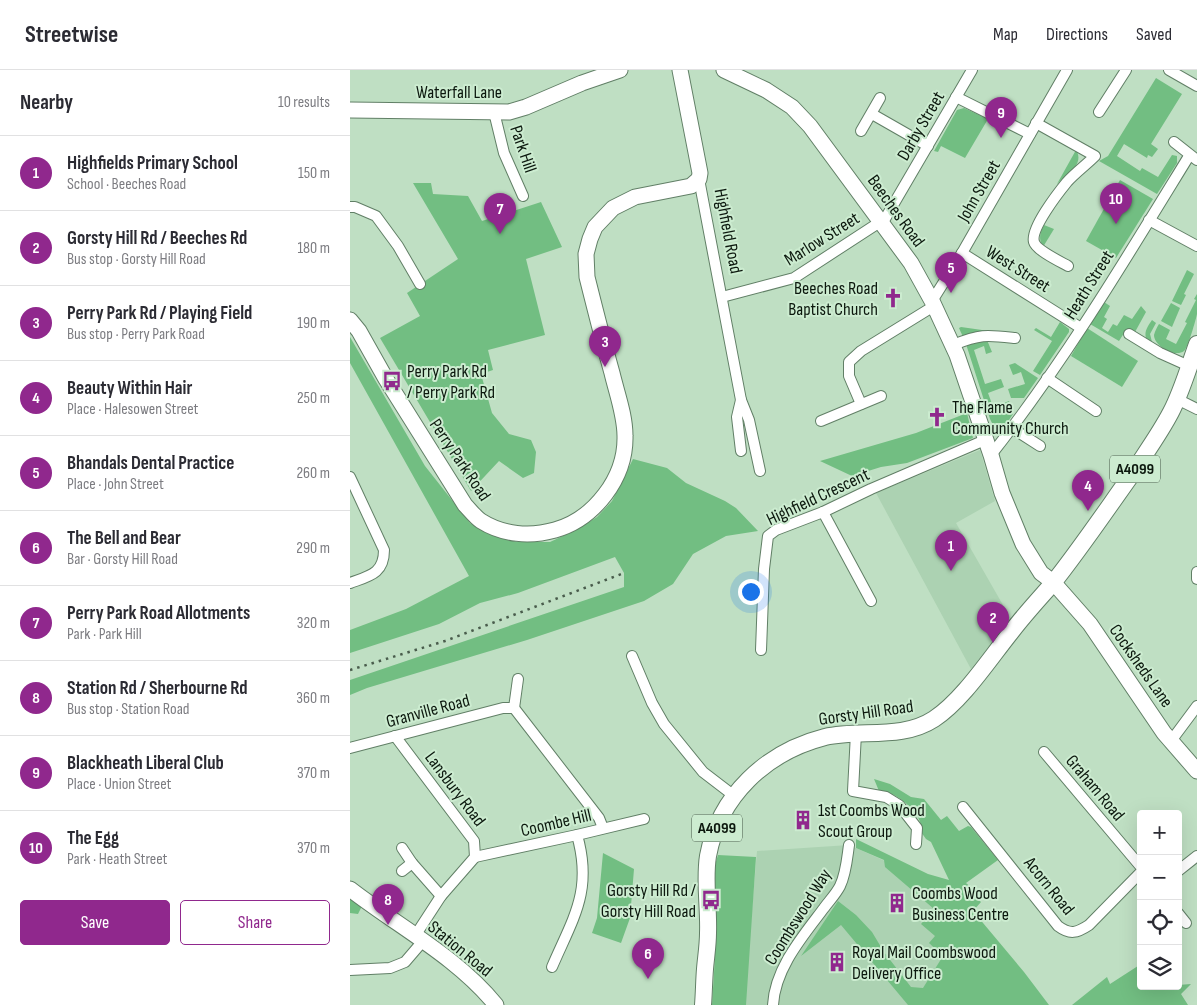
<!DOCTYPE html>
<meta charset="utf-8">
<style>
body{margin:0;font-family:"Sofia Sans Condensed",sans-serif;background:#f2f2f3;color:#2b2b33}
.controls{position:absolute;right:15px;bottom:15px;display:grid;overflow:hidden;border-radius:5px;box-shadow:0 5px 20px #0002}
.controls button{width:45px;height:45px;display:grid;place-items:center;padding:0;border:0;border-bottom:1px solid #e1e1e2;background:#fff;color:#2b2b33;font:25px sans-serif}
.you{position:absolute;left:400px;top:521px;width:18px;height:18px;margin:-12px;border:4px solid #fff;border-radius:50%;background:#1a73e8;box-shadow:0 0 0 8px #1a73e833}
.badge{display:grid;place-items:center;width:32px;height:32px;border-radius:50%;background:#90288d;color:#fff;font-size:16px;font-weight:700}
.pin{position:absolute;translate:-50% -41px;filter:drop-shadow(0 1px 2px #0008)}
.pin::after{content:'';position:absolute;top:26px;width:18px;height:15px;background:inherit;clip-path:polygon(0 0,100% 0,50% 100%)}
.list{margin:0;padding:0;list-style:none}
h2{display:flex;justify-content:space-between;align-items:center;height:65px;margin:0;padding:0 20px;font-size:21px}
h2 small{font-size:16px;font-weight:400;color:#7c7c81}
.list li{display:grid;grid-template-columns:32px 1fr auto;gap:15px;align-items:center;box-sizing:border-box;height:75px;padding:0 20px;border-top:1px solid #e1e1e2}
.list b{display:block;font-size:19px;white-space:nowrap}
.list p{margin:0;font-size:16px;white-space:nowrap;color:#7c7c81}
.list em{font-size:16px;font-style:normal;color:#7c7c81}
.actions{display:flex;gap:10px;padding:15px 20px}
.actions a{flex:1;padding:11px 0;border:1px solid #90288d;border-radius:5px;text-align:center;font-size:18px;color:#90288d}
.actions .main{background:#90288d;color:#fff}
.icon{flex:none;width:28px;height:28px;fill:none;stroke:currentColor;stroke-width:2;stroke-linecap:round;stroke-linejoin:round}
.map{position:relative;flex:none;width:847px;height:935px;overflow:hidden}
header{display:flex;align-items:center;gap:30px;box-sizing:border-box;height:70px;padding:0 25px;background:#fff;border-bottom:1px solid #e1e1e2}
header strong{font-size:24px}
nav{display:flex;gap:28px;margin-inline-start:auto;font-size:18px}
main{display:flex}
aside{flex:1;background:#fff}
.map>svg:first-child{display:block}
.built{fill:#acd2b2}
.green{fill:#72be82}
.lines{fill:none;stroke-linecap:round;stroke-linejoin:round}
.street-casing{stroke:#617f66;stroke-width:12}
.secondary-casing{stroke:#617f66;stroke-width:17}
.primary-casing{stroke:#617f66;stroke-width:18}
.street{stroke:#fff;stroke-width:10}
.secondary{stroke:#fff;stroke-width:15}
.primary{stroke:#fff;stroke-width:16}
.rail{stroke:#495c4c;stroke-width:2.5;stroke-dasharray:2.5 5;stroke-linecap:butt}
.labels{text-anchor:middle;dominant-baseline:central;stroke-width:4;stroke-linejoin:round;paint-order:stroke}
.shield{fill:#ccecd0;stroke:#465848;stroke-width:1}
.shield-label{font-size:16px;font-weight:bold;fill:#0c180e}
.street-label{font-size:18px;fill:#0c180e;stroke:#ccecd0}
.poi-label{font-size:18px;fill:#0c180e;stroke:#ccecd0;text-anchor:start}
</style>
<header>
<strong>Streetwise</strong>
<nav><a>Map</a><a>Directions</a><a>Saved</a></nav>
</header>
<main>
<aside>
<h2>Nearby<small>10 results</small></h2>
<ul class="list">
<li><span class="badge">1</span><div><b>Highfields Primary School</b><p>School · Beeches Road</p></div><em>150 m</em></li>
<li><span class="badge">2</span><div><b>Gorsty Hill Rd / Beeches Rd</b><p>Bus stop · Gorsty Hill Road</p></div><em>180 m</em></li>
<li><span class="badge">3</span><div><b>Perry Park Rd / Playing Field</b><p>Bus stop · Perry Park Road</p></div><em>190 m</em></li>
<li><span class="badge">4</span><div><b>Beauty Within Hair</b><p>Place · Halesowen Street</p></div><em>250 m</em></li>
<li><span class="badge">5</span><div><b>Bhandals Dental Practice</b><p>Place · John Street</p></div><em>260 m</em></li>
<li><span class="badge">6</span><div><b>The Bell and Bear</b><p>Bar · Gorsty Hill Road</p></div><em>290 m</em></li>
<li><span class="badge">7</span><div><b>Perry Park Road Allotments</b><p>Park · Park Hill</p></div><em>320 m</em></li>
<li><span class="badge">8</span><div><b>Station Rd / Sherbourne Rd</b><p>Bus stop · Station Road</p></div><em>360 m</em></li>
<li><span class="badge">9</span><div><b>Blackheath Liberal Club</b><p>Place · Union Street</p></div><em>370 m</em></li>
<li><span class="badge">10</span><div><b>The Egg</b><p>Park · Heath Street</p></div><em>370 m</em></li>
</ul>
<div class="actions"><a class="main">Save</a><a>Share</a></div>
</aside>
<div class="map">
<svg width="847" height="935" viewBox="0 0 847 935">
<rect width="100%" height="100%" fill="#bfdfc3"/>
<!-- built -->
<g class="built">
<polygon points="630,380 645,431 606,453 661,549 621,599 526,423"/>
<polygon points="499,775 551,798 588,819 601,935 394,935 407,781"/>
</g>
<!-- green -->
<g class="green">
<polygon points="806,8 832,24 801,74 808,79 802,87 798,85 797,88 774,74 767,86 790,101 792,98 808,107 822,85 827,86 827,93 807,124 749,91 758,86"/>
<polygon points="614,38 638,49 615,88 591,76 588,82 584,81 607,40"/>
<path d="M 726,80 C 735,94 717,105 707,114 Z"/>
<polygon points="770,110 803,129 766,188 736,171"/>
<polygon points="63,113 81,113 83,124 118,126 132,151 191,132 212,177 176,189 195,265 138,280 143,300 131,304 142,343 159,364 181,370 186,382 184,403 173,408 149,391 121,421 30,268 70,246 57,223 108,189"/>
<path d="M 694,155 L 704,159 L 693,177 C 688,169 690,162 694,155 Z"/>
<polygon points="837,200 844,204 834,224 836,225 831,235 822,231"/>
<path d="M 847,224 C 847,230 847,238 847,244 C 846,249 838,278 834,281 C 825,288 804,276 804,265 C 805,261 807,257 809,254 L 820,260 L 816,269 L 826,274 L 837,253 L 835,252 L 846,230 L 844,229 Z"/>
<polygon points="754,232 760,236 754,247 757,249 752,258 758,262 763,254 767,256 774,245 782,249 791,236 796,242 785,262 776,260 769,271 740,254"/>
<polygon points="821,233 830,238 822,257 811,251"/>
<path d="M 802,250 L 806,253 L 800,264 L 802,272 L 796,268 C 794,261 798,256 802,250 Z"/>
<polygon points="710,252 719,259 719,262 690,305 683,301 702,271 684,260 686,258 701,267"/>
<polygon points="611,257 639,261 613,267 609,258"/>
<polygon points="737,258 788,291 772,317 721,286"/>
<polygon points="0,267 75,396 120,453 139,464 167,472 200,472 228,459 247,447 262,431 283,389 317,398 336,413 375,431 386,438 408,461 376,466 343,484 323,514 294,531 177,570 17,618 0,625 0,610 274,517 274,503 265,487 168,523 130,533 89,554 0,583 0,560 56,539 119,506 0,293"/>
<polygon points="637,270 642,282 636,284 634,276 624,280 635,314 651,309 654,317 638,323 646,345 657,342 654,333 659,331 663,344 657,353 650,357 642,353 640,349 616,274"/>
<polygon points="665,293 688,308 674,328 661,328 658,319 675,314 671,302 663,305 659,295"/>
<polygon points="617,343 623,368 557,393 531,397 502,406 470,391 566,363"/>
<path d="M 524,709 L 540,714 L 561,727 L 574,729 L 591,750 L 597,746 L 609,761 L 618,756 L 621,757 L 648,790 L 616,813 L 632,827 L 628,829 L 631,832 L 623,841 L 674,902 L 699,935 L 558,935 L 491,855 L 451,886 L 488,831 L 506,845 L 522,862 L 534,882 L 561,917 L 573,918 L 593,886 L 579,873 L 585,866 L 571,854 L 584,839 L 535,797 L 534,790 L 506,778 L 506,769 L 578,804 L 599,810 L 581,772 L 576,769 L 571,762 C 574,748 557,732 544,725 C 540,723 534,722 529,721 Z"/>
<polygon points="253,783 284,799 280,848 271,873 242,863 247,848"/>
<polygon points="368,785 406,787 396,935 362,935 365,887 364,798"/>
<polygon points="0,825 13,834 8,844 0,843"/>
<polygon points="791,894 791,916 828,916 828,915 841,914 831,924 838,935 722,935 757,907 760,914"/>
</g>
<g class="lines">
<defs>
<g id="street">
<polyline points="819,0 847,16"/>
<polyline points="606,27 680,64"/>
<polyline points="144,42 154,83 173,126"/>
<polyline points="749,42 776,0"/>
<polyline points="522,44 578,76"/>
<path d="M 686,53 L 745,86 C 736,95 725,103 717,112 C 708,123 680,159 684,172 C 686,180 711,192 718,196"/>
<polyline points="511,61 530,28"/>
<polyline points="824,72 847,90"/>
<polyline points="349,109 391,330 399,350 410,401"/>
<polyline points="0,137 5,137 26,146 48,176 70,214"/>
<polyline points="799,150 847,176"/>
<polyline points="532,154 622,0"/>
<polyline points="612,183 731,258"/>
<polyline points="372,227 444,208 530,152"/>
<polyline points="582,231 612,183 717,0"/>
<polyline points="779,264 810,283 839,296"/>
<path d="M 603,275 C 631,264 636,265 665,268"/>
<polyline points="697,308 746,341"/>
<polyline points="827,329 847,339"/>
<polyline points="391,330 387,347 391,381"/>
<polyline points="511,334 499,306 499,292 511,281 584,236"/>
<polyline points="471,351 531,326"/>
<polyline points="662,358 690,376"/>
<path d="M 641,385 C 715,291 777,187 839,86"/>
<path d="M 0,407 L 34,480 C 34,504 19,506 0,513"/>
<polyline points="473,442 521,531"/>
<polyline points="847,502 847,509"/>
<polyline points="411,580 414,499 418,466 426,460 473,442 521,419 635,370"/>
<polyline points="282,586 302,633 314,654 353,702 383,725"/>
<polyline points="164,638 168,609"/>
<polyline points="506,663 503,721 536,727 549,735 567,758 566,774"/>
<polyline points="45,666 124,771 125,787 91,826 65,866"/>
<polyline points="821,671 847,636"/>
<polyline points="0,678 153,638 164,638 249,748 253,758"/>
<polyline points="694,682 791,797"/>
<path d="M 613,737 L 708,856 C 720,865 727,863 739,855 L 791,802"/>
<polyline points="52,778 62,793 91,826"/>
<polyline points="125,787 227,765 294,749"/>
<polyline points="52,801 62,793"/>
<polyline points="828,801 847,786"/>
<polyline points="828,843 836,853"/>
<path d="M 202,897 C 223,848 243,821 227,765"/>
<polyline points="0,900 40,898 55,892 73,871"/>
<path d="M 423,935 C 425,898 453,866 474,838 C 479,831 486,824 490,816 C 496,804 497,789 499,775"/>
</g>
<g id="secondary">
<polyline points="374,0 416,20 442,37 460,56 561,193 582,231 607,285 641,385 652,423 673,474 691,503 703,512 740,554 814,663 847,701"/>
<polyline points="0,40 159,42 176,37 232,13 270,0"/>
<path d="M 0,250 L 9,261 L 36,309 L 115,435 C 120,440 125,447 131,451 C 153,465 180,467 205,460 C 244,449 276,408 275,366 C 275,345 267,324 262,303 C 253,271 245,239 237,207 L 236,184 L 240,169 L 245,157 L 263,138 L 285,127 L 341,116 L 349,109 L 350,103 L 330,0"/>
<path d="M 0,819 C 49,857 107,887 146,935"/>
</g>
<path id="primary" d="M 353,935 C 354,923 354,911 355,899 C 356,887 358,875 358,863 C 359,837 354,811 358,786 C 369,726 416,682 475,667 C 511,659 552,670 584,649 C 613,630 640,588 662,561 C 675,544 689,529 703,513 C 730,479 755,442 780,407 C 794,385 809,365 821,342 C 832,321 839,296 847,274"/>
</defs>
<!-- street casing -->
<use href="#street" class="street-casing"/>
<!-- secondary casing -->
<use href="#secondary" class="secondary-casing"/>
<!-- primary casing -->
<use href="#primary" class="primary-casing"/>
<!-- street -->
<use href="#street" class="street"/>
<!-- secondary -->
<use href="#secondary" class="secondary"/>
<!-- primary -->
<use href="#primary" class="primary"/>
<!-- rail -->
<polyline class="rail" points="0,600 95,571 274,503"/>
</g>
<!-- icons -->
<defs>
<symbol id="church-bare" viewBox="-9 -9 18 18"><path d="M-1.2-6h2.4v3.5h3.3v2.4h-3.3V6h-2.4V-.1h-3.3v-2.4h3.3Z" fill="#90288d" stroke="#ccecd0" stroke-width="2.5" paint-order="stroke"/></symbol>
<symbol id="bus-bare" viewBox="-9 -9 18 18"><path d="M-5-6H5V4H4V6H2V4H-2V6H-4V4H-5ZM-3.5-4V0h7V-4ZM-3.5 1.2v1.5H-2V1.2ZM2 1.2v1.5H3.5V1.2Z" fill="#90288d" stroke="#ccecd0" stroke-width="2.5" paint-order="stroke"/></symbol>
<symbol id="building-bare" viewBox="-9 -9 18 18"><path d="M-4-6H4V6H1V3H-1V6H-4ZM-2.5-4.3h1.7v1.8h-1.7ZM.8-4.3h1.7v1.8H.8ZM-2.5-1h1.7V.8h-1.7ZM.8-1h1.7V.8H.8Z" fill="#90288d" stroke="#ccecd0" stroke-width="2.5" paint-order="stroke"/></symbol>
</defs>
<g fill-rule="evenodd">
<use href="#church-bare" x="529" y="214" width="28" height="28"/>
<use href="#bus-bare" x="28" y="297" width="28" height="28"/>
<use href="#church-bare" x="573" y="333" width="28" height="28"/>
<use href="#building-bare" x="439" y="736" width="28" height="28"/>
<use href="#bus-bare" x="347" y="816" width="28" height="28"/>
<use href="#building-bare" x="533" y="819" width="28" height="28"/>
<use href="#building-bare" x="473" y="878" width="28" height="28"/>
</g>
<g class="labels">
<!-- shield labels -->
<g class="shield">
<rect x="760" y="385.5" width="50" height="27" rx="4"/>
<rect x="342" y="744.5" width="50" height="27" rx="4"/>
</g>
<g class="shield-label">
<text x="785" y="399">A4099</text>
<text x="367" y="758">A4099</text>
</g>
<!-- street labels -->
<g class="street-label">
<text x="109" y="22">Waterfall Lane</text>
<text transform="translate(571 56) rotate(-60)">Darby Street</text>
<text transform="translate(173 79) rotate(71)">Park Hill</text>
<text transform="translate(629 121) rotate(-60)">John Street</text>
<text transform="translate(546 141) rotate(54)">Beeches Road</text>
<text transform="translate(378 161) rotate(79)">Highfield Road</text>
<text transform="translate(472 169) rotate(-32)">Marlow Street</text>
<text transform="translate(668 199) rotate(32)">West Street</text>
<text transform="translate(739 215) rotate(-58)">Heath Street</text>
<text transform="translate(110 390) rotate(56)">Perry Park Road</text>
<text transform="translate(468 427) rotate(-25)">Highfield Crescent</text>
<text transform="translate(791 596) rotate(55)">Cocksheds Lane</text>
<text transform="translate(78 641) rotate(-15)">Granville Road</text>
<text transform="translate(516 643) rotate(-8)">Gorsty Hill Road</text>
<text transform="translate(745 718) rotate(50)">Graham Road</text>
<text transform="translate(105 719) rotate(53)">Lansbury Road</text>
<text transform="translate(206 753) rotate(-13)">Coombe Hill</text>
<text transform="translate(699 816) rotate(51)">Acorn Road</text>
<text transform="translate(448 847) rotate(-58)">Coombswood Way</text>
<text transform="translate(110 879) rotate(39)">Station Road</text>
</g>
<!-- poi labels -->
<g class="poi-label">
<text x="528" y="218" text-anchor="end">Beeches Road<tspan x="528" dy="21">Baptist Church</tspan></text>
<text x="57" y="301">Perry Park Rd<tspan x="57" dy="21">/ Perry Park Rd</tspan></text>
<text x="602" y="337">The Flame<tspan x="602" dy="21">Community Church</tspan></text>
<text x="468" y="740">1st Coombs Wood<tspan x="468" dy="21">Scout Group</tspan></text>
<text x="346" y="820" text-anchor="end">Gorsty Hill Rd /<tspan x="346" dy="21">Gorsty Hill Road</tspan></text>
<text x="562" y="823">Coombs Wood<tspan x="562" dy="21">Business Centre</tspan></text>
<text x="502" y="882">Royal Mail Coombswood<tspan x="502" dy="21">Delivery Office</tspan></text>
</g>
</g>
</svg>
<div class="controls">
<button>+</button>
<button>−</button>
<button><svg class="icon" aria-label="locate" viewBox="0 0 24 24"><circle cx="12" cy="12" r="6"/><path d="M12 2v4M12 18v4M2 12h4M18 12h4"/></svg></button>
<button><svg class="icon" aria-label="layers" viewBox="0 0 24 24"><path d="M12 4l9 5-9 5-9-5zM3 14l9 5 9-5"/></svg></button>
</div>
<div class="you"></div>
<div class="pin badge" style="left:601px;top:501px">1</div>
<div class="pin badge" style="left:643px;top:573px">2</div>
<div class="pin badge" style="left:255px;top:297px">3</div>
<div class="pin badge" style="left:738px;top:441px">4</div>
<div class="pin badge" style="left:601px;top:223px">5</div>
<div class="pin badge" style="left:298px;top:909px">6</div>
<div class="pin badge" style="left:150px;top:164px">7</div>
<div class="pin badge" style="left:38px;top:855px">8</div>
<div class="pin badge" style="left:651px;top:68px">9</div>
<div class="pin badge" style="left:766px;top:154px">10</div>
</div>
</main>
